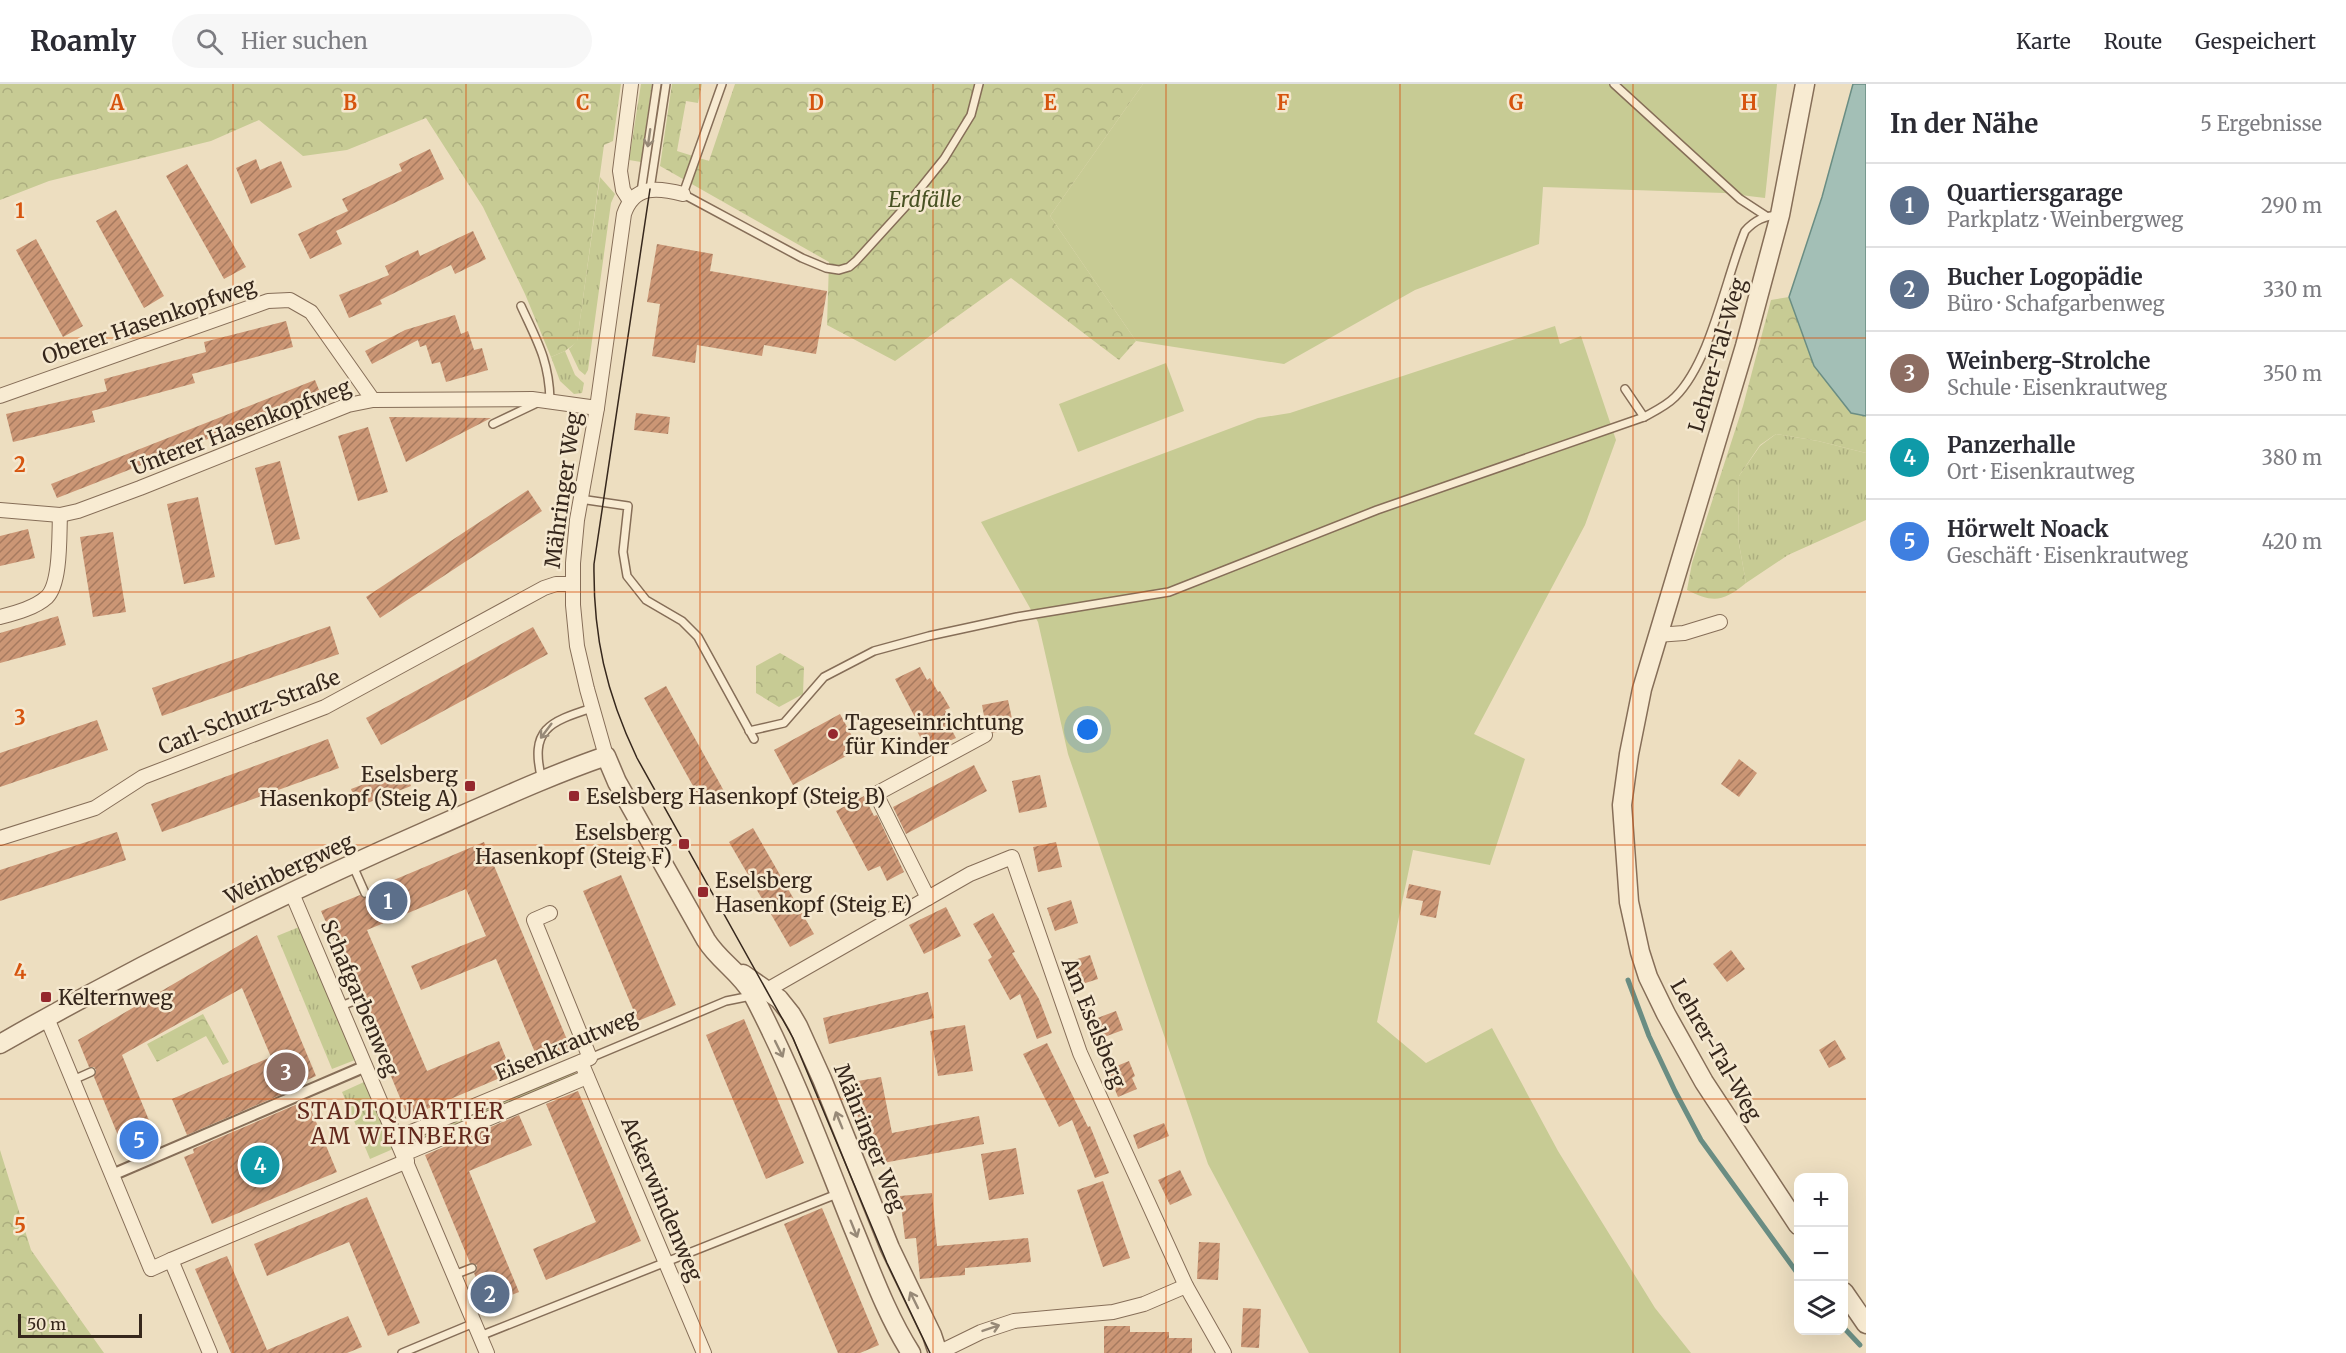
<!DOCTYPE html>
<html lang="de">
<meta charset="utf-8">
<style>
body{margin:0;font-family:Merriweather,serif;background:#f7f7f7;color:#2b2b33}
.controls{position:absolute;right:18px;bottom:18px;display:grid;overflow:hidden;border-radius:12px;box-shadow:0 6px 24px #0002}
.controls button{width:54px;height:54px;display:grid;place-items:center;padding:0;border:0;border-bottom:2px solid #e1e1e2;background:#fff;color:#2b2b33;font:30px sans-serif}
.scale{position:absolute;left:18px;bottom:15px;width:124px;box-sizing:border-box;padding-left:6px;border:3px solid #36271c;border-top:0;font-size:16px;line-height:21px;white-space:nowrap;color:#36271c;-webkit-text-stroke:4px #f5e8cf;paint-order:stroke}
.you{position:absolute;left:1088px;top:646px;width:21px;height:21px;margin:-15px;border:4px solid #fff;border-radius:50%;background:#1a73e8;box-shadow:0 0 0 9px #1a73e833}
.badge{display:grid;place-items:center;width:39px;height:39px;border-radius:50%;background:#95282e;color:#fff;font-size:20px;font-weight:700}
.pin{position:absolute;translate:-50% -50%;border:3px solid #fff;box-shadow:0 2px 6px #0006}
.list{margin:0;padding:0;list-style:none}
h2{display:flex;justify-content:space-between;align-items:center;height:78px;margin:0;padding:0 24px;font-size:26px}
h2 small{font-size:20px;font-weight:400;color:#7c7c81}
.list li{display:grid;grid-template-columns:39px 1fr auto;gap:18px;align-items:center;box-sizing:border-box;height:84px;padding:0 24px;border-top:2px solid #e1e1e2}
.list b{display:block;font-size:22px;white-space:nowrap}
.list p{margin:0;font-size:20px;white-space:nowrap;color:#7c7c81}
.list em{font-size:20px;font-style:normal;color:#7c7c81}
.icon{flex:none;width:33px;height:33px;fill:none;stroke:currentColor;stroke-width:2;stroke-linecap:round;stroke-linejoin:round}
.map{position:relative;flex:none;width:1866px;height:1269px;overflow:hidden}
header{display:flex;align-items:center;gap:36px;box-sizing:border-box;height:84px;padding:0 30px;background:#fff;border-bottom:2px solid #e1e1e2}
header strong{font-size:28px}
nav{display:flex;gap:33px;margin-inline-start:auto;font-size:21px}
.search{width:420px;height:54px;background:#f7f7f7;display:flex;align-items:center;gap:15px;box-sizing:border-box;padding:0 21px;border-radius:33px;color:#7c7c81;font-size:22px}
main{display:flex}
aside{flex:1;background:#fff}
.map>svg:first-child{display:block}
.grass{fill:url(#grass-tufts)}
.forest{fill:url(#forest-crowns)}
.garden{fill:#c7cb94}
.water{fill:#a3bfb6;stroke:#6a8d83;stroke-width:1.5}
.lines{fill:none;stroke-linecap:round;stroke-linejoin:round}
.stream{stroke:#6a8d83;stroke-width:5}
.building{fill:url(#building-hatch)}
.service-casing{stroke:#866e58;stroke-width:10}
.pedestrian-casing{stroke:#866e58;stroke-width:14}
.minor-casing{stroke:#866e58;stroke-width:16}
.tertiary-casing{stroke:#866e58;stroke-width:21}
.service{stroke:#f8ebd2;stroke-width:7}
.pedestrian{stroke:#f8ebd2;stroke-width:10}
.minor{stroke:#f8ebd2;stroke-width:14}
.tertiary{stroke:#f8ebd2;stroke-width:18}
.tram{stroke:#36271c;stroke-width:1.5}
.oneway{stroke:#978977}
.grid{fill:none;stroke:#d6540e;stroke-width:1.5;stroke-opacity:0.55}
.poi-dot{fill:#95282e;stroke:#f5e8cf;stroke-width:2}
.labels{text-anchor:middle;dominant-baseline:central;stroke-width:5;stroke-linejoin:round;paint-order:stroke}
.park-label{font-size:21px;font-style:italic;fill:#485223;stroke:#f5e8cf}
.street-label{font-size:21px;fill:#36271c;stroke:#f5e8cf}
.poi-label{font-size:21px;fill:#36271c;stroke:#f5e8cf;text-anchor:start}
.neighbourhood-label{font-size:22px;letter-spacing:1.5px;fill:#62281c;stroke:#f5e8cf}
.grid-label{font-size:20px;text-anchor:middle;font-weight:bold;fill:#d6540e;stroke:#f5e8cf;stroke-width:5;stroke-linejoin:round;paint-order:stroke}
</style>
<header>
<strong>Roamly</strong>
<div class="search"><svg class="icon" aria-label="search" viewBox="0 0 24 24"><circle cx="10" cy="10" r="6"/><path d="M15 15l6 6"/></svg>Hier suchen</div>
<nav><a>Karte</a><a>Route</a><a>Gespeichert</a></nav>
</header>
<main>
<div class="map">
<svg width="1866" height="1269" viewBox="0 0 1866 1269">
<defs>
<pattern id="grass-tufts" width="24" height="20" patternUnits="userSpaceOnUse" patternTransform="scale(1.5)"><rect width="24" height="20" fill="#c7cb94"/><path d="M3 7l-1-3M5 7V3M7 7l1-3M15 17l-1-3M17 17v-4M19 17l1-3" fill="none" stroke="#acae7f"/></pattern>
<pattern id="forest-crowns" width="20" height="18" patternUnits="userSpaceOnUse" patternTransform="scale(1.5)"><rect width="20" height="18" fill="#c7cb94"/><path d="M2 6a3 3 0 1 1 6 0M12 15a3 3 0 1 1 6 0" fill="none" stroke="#acae7f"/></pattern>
<pattern id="building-hatch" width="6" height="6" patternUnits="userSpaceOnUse" patternTransform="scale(1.5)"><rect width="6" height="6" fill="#cb9675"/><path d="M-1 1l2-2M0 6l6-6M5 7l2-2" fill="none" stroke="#a67a5f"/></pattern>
</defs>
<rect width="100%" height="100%" fill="#eddec0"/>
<!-- grass -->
<g class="grass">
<polygon points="641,0 652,0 641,78 629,76"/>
<polygon points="600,93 615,110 611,119 588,286 585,291 579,286 569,265 577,257"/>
<polygon points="565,267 575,291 584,299 582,309 574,310 560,297 551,273"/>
<polygon points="1776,350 1818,357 1866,369 1866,436 1788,471 1746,499 1738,454 1739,392 1760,362"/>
<polygon points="299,843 355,976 332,985 277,852"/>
<polygon points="572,982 578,996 421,1062 415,1048"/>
<polygon points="364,998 393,1065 370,1075 342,1008"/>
</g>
<!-- forest -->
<g class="forest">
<polygon points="0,0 621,0 613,57 604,61 577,258 565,267 551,273 525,210 483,123 426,34 347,66 303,72 259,36 211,57 49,97 0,116"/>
<polygon points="672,0 702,0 698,19 686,17 677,67 709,77 735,0 1143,0 1050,132 1136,257 1119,276 1011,194 895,277 827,241 829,178 660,82"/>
<path d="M 1789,213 L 1814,282 L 1851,329 L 1866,332 L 1866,369 L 1818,357 L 1776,350 L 1760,361 L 1739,392 L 1738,454 L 1746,499 C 1723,518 1713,519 1687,506 L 1692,479 L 1743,322 L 1771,216 Z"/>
<polygon points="780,569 804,583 803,610 779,623 756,609 756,582"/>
<polygon points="203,930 229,978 223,981 206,952 157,978 147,960"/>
<polygon points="0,1066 31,1166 104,1269 0,1269"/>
</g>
<!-- garden -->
<g class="garden">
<polygon points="1143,0 1777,0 1765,114 1724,109 1543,103 1539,160 1415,206 1284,280 1136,257 1050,132"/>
<polygon points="1555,242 1560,260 1581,252 1616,356 1585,441 1474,650 1525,675 1490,781 1413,766 1377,938 1426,979 1492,944 1558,1067 1655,1224 1691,1269 1309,1269 1208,1080 1068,670 1038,538 981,438 1258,334 1290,329"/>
<polygon points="1166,279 1184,327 1078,368 1059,320"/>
</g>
<!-- water -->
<polygon class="water" points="1853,0 1866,0 1866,332 1851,329 1814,282 1789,213 1822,113"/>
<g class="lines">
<!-- stream -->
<g class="stream">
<polyline points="1628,896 1649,952 1675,1007 1701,1056 1798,1190"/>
<polyline points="1844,1244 1860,1261"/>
</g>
</g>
<!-- building -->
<g class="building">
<polygon points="430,65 444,95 336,147 342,160 310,175 298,150 348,127 342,115 402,87 399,80"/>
<polygon points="256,75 260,86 281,77 292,103 251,120 236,84"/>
<polygon points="187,80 246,183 224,195 166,92"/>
<polygon points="116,126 164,212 144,224 96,137"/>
<polygon points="473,147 486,175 455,190 451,181 380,216 382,220 349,234 339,211 389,191 385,182 418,166 420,172"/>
<polygon points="36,155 83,242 63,253 16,166"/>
<polygon points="657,160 713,170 710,187 827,207 816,270 764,261 762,272 697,261 695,279 652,272 660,220 647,218"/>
<polygon points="455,231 461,250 468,247 474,266 482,264 488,286 446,298 440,278 432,280 426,261 420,263 418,256 372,280 365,267 405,246"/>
<polygon points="286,237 293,263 192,290 195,299 92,327 95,338 13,358 6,330 107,307 104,295 206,268 204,258"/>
<polygon points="315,296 321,311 57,414 51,400"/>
<polygon points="636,329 670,333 668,350 634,346"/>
<polygon points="389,333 491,334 406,378"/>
<polygon points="368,343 388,408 358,417 338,352"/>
<polygon points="280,377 300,455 275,461 255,384"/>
<polygon points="528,406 542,427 380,534 366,513"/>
<polygon points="198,413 215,493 184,500 167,420"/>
<polygon points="28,445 35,474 0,482 0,452"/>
<polygon points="113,448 126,528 93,533 80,453"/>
<polygon points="58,532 66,561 0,579 0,549"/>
<polygon points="330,542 339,570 162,632 152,604"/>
<polygon points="533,543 548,570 381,661 366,634"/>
<polygon points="920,583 927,596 930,594 938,608 940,607 950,624 945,626 948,631 945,633 956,654 949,657 950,660 929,671 915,643 919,641 895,595"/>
<polygon points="666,602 724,707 702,718 644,614"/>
<polygon points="1008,616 1014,644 993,649 986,642 982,621"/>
<polygon points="840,630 859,665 793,701 774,666"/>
<polygon points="97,636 108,666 0,703 0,669"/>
<polygon points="328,655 339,684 162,748 151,720"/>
<polygon points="1739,675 1757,689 1739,713 1721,700"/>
<polygon points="974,681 987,707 906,750 893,723"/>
<polygon points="404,685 411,702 357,723 351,705"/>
<polygon points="1040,691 1047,723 1019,729 1012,697"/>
<polygon points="864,712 874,732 877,731 904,788 887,797 880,782 868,787 836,727"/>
<polygon points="753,744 814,850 790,863 729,758"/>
<polygon points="117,748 126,776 0,817 0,786"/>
<polygon points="484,758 571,965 539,978 496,875 421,906 411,882 486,852 466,805 367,846 427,987 499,957 512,989 408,1033 361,920 364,916 364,912 357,910 321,827 360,811 367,814 370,812 370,806"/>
<polygon points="1056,758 1062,783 1038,788 1033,763"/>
<polygon points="621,791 676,921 638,937 583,807"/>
<polygon points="1409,800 1441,807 1436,834 1420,831 1423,817 1406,814"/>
<polygon points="1071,816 1078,839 1055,847 1047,824"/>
<polygon points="946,823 961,852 924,870 909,841"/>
<polygon points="993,829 1015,868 1012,869 1039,915 1052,949 1037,955 1020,910 1010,916 988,876 992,873 973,840"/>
<polygon points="257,851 316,992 300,999 301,1002 187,1051 172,1015 271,973 242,904 122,971 158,1058 126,1071 94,993 96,986 94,983 89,983 78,956"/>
<polygon points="1731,866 1745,885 1727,898 1713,880"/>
<polygon points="1090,871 1098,895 1076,902 1068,878"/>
<polygon points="928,908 934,934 829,960 823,934"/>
<polygon points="1116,927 1123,946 1099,955 1092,936"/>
<polygon points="744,935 804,1079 766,1095 706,951"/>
<polygon points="965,941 973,987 938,992 930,947"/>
<polygon points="1835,956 1846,975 1829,984 1819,966"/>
<polygon points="1047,959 1088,1043 1090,1042 1109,1089 1095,1094 1072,1036 1059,1043 1023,970"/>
<polygon points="1129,977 1135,992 1132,994 1137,1005 1118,1013 1107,986"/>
<polygon points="881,993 892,1049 979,1032 984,1060 878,1080 870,1037 859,1039 852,998"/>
<polygon points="578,1007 641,1157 546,1196 533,1165 596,1138 546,1020"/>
<polygon points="307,1016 337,1088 212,1140 184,1073 194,1069 193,1065"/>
<polygon points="519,1031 532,1061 469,1087 519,1208 487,1221 474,1189 477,1185 477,1181 470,1179 425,1071"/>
<polygon points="1164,1039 1169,1052 1138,1065 1133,1051"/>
<polygon points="1016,1064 1024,1110 989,1116 981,1070"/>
<polygon points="1180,1086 1192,1111 1170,1121 1158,1096"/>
<polygon points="1103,1097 1130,1174 1103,1183 1077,1106"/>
<polygon points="932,1109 937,1162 1028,1154 1031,1178 965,1184 965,1191 920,1195 916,1154 905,1155 900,1112"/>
<polygon points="367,1113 420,1239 388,1252 349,1158 267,1192 254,1160"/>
<polygon points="822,1124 879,1261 860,1269 838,1269 784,1140"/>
<polygon points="1199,1158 1220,1159 1218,1196 1197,1195"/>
<polygon points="227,1172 267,1266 348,1232 362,1263 347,1269 231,1269 195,1185"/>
<polygon points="1243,1224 1261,1225 1259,1264 1241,1263"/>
<polygon points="1104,1242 1130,1242 1130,1248 1169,1248 1169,1254 1192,1254 1192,1269 1104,1269"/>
</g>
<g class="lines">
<defs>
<g id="service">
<polyline points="722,0 683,110 802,174 826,184 839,186 849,183 856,177 907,121 944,75 971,31 979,0"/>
<polyline points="1614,0 1740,115 1766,132"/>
<polyline points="650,105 666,0"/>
<polyline points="641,108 657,0"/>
<path d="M 521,222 C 537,257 549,276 550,316"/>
<polyline points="1625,305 1644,333"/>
<polyline points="493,340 539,318"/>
<polyline points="580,415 628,422 623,468 627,492 646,516 682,537 698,553 754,655"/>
<path d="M 749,647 L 784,639 L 824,593 L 874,567 L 929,552 L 1017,533 L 1169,508 L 1377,426 L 1644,333 C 1655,327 1666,322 1675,313 C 1711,277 1725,196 1745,147 C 1755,136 1764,132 1779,131"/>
<path d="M 542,696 C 529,645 549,638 592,624"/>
<polyline points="353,782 365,809"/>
<polyline points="341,922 359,915"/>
<polyline points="590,974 726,917 751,912"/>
<polyline points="73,996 91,988"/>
<polyline points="454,1191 472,1184"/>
<polyline points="480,1252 837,1110"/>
<polyline points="402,1269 474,1239"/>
</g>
<polyline id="pedestrian" points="112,1091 366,982"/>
<g id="minor">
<polyline points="630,117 623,106 620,87 631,0"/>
<polyline points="0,312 268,217 290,216 311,228 373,316"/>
<polyline points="0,426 60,431 78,427 140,404 348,321 373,316 532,315 597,324"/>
<path d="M 0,533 C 15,529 35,524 47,513 C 61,499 59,451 60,431"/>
<polyline points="1657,551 1684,549 1720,538"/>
<path d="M 606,672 L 587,605 L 577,562 L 573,521 L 573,479 L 577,436 L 597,324 L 624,130 C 634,101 657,103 683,110"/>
<polyline points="0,754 95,724 143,693 325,623 544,504 556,500 573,500"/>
<polyline points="291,807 487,1269"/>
<polyline points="928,814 876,710 985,651"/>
<polyline points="767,906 970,790 1012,773 1080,969 1186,1202 1224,1269"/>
<polyline points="47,934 151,1185 171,1176 210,1269"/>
<polyline points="581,978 704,1269"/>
<polyline points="397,1054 590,974 534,836 550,829"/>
<polyline points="404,1070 587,993"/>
<polyline points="171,1176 407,1077"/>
<polyline points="938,1269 981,1248 1014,1237 1113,1228 1144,1220 1186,1202"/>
</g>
<g id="tertiary">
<polyline points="743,890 779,915 791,930 798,942 822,995 890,1164 932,1251 938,1269"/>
<path d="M 0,960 C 138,881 280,811 426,747 C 486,721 545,693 606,672 L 617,698 L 706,856 C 719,877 741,889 753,911 C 792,985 821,1063 852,1141 C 870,1184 886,1230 911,1269"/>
<polyline points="1798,1141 1704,998 1666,930 1648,893 1640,868 1629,818 1622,721 1629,670 1642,605 1745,262 1780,131 1805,0"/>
<polyline points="1844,1208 1866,1240"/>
</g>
</defs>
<!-- service casing -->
<use href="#service" class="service-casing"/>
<!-- pedestrian casing -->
<use href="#pedestrian" class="pedestrian-casing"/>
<!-- minor casing -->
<use href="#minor" class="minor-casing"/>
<!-- tertiary casing -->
<use href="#tertiary" class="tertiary-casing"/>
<!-- service -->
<use href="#service" class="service"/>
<!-- pedestrian -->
<use href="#pedestrian" class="pedestrian"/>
<!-- minor -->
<use href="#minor" class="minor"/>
<!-- tertiary -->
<use href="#tertiary" class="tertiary"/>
<!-- tram -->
<path class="tram" d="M 650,105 L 594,480 C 593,552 606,609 637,674 L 793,954 L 887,1179 L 930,1269"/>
</g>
<!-- one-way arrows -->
<defs><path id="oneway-shaft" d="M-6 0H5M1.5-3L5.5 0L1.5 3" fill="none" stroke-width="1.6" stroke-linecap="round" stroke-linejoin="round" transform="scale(1.5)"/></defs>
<g class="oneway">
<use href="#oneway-shaft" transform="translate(649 54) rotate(98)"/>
<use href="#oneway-shaft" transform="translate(546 647) rotate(127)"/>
<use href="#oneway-shaft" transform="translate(779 965) rotate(64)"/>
<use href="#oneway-shaft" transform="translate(839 1036) rotate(-112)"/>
<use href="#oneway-shaft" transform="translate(854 1145) rotate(68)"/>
<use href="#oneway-shaft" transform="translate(914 1216) rotate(-116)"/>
<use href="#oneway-shaft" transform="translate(991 1244) rotate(-19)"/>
</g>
<!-- grid -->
<path class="grid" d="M 233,0 L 233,1269M 466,0 L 466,1269M 700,0 L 700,1269M 933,0 L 933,1269M 1166,0 L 1166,1269M 1400,0 L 1400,1269M 1633,0 L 1633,1269M 0,254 L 1866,254M 0,508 L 1866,508M 0,761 L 1866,761M 0,1015 L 1866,1015"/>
<!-- markers -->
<g class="poi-dot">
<circle cx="833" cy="650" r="6"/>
<rect x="464" y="696" width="12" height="12" rx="3"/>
<rect x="568" y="706" width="12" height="12" rx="3"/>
<rect x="678" y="754" width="12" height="12" rx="3"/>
<rect x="697" y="802" width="12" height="12" rx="3"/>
<rect x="40" y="907" width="12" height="12" rx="3"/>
</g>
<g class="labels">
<!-- park labels -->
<g class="park-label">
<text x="925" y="115">Erdfälle</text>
</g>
<!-- street labels -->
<g class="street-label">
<text transform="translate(149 237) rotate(-19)">Oberer Hasenkopfweg</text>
<text transform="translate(1717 271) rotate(-74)">Lehrer-Tal-Weg</text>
<text transform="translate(241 343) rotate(-21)">Unterer Hasenkopfweg</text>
<text transform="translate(563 406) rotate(-82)">Mähringer Weg</text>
<text transform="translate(249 628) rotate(-22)">Carl-Schurz-Straße</text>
<text transform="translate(289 785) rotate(-25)">Weinbergweg</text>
<text transform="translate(360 914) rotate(67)">Schafgarbenweg</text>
<text transform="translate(1094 939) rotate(68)">Am Eselsberg</text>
<text transform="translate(566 961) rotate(-23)">Eisenkrautweg</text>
<text transform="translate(1716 966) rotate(60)">Lehrer-Tal-Weg</text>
<text transform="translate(870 1054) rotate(68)">Mähringer Weg</text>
<text transform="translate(662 1115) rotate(67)">Ackerwindenweg</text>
</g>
<!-- poi labels -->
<g class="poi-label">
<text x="845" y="638">Tageseinrichtung<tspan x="845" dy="24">für Kinder</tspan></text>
<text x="458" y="690" text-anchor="end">Eselsberg<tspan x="458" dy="24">Hasenkopf (Steig A)</tspan></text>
<text x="586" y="712">Eselsberg Hasenkopf (Steig B)</text>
<text x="672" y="748" text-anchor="end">Eselsberg<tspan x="672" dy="24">Hasenkopf (Steig F)</tspan></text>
<text x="715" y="796">Eselsberg<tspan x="715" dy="24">Hasenkopf (Steig E)</tspan></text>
<text x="58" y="913">Kelternweg</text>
</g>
<!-- neighbourhood labels -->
<g class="neighbourhood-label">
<text x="401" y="1027">STADTQUARTIER<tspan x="401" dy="25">AM WEINBERG</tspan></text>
</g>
</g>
<g class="grid-label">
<text x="117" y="26">A</text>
<text x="350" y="26">B</text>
<text x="583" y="26">C</text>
<text x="816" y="26">D</text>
<text x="1050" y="26">E</text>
<text x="1283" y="26">F</text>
<text x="1516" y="26">G</text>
<text x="1749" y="26">H</text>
<text x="20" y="134">1</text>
<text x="20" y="388">2</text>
<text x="20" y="641">3</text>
<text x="20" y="895">4</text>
<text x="20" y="1149">5</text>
</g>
</svg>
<div class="controls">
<button>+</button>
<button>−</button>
<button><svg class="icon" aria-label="layers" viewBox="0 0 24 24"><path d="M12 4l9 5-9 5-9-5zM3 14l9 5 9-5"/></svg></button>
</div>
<div class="scale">50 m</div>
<div class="you"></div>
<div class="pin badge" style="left:388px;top:817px;background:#5c6f8a">1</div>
<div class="pin badge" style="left:490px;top:1210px;background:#5c6f8a">2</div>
<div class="pin badge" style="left:286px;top:988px;background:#8d6e63">3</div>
<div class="pin badge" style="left:260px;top:1081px;background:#0f9aa8">4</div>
<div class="pin badge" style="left:139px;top:1056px;background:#3f7fe0">5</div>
</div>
<aside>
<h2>In der Nähe<small>5 Ergebnisse</small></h2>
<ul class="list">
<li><span class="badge" style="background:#5c6f8a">1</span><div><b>Quartiersgarage</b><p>Parkplatz · Weinbergweg</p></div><em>290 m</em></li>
<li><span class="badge" style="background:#5c6f8a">2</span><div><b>Bucher Logopädie</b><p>Büro · Schafgarbenweg</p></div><em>330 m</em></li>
<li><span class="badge" style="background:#8d6e63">3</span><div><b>Weinberg-Strolche</b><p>Schule · Eisenkrautweg</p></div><em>350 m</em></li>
<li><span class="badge" style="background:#0f9aa8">4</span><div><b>Panzerhalle</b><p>Ort · Eisenkrautweg</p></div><em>380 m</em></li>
<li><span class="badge" style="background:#3f7fe0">5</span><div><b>Hörwelt Noack</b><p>Geschäft · Eisenkrautweg</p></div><em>420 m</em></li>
</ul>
</aside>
</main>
